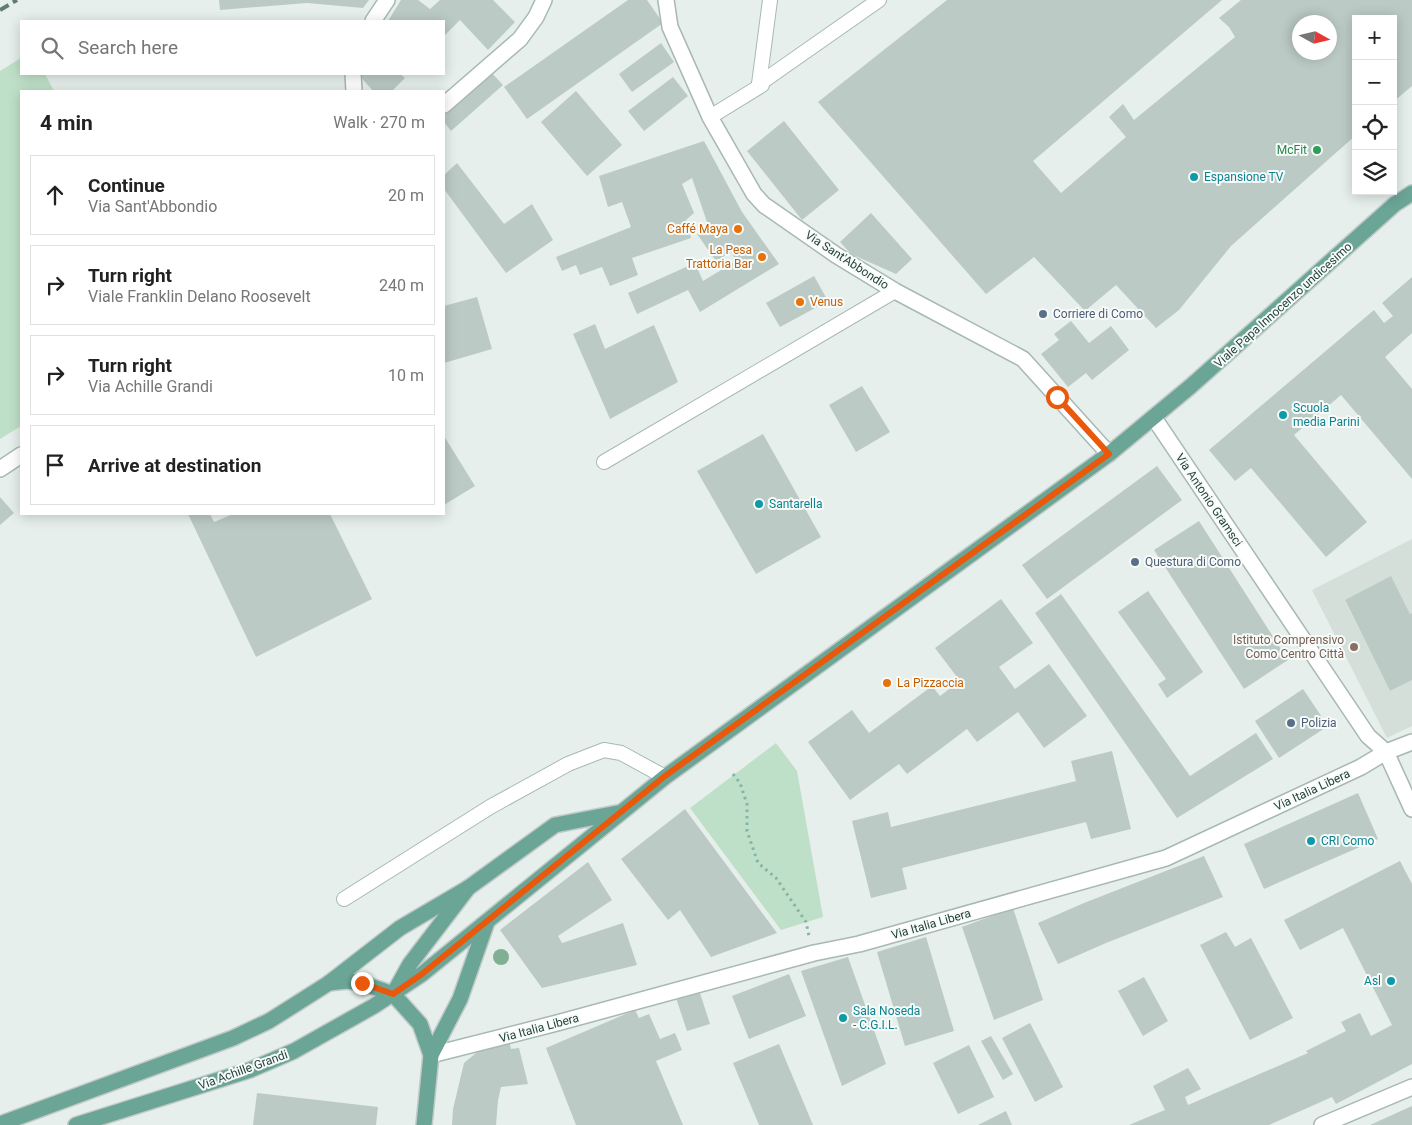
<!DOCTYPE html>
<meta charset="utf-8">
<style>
body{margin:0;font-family:Roboto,sans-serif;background:#f2f2f2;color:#222}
.controls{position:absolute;right:15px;top:15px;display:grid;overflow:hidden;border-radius:0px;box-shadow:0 2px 12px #0003}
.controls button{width:45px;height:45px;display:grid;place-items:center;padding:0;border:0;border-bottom:1px solid #e0e0e0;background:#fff;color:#222;font:25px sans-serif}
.compass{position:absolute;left:1292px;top:15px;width:45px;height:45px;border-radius:50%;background:#fff;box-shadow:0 2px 12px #0003;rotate:98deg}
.stop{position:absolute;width:15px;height:15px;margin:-11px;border:4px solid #ea580c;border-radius:50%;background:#fff}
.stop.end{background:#ea580c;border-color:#fff;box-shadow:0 1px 5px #0008}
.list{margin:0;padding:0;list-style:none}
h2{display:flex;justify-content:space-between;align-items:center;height:65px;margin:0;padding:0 20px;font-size:21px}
h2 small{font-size:16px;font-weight:400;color:#767676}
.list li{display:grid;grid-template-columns:32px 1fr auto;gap:15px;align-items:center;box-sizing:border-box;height:80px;margin:0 10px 10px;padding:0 10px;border:1px solid #e0e0e0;border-radius:0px}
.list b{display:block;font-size:19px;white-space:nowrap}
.list p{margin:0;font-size:16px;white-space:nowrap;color:#767676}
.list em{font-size:16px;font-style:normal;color:#767676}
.icon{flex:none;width:28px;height:28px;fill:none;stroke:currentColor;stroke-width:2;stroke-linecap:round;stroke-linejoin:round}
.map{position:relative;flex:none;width:1412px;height:1125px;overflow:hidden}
.search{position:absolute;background:#fff;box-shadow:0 2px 12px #0003;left:20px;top:20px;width:425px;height:55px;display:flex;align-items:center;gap:12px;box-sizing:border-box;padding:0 18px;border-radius:0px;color:#767676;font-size:19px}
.panel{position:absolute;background:#fff;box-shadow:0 2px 12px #0003;left:20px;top:90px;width:425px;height:425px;border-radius:0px}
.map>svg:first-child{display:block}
.built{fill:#d4dfda}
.green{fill:#bfe0c8}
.building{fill:#bbcac4;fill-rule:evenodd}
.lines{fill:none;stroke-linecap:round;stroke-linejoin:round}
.service-casing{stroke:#a8b8b2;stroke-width:16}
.minor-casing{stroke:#a8b8b2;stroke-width:18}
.primary-casing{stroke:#c2cac8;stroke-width:18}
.path{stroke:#86b3a5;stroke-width:3;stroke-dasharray:2.5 4;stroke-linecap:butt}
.service{stroke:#fff;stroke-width:14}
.minor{stroke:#fff;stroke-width:15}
.primary{stroke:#6aa596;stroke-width:15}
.rail{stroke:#5f7d75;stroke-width:4;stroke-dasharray:10 5;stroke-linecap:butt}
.tree{fill:#80af93}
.route{stroke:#ea580c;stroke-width:6}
.leisure-dot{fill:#2e9e5b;stroke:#f7fbf9;stroke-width:2}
.culture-dot{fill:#0f9aa8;stroke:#f7fbf9;stroke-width:2}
.food-dot{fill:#e8710a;stroke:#f7fbf9;stroke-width:2}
.service-dot{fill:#5c6f8a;stroke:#f7fbf9;stroke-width:2}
.education-dot{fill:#8d6e63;stroke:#f7fbf9;stroke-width:2}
.labels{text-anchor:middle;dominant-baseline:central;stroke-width:4;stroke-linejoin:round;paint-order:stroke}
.leisure-label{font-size:12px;fill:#27864d;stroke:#f7fbf9;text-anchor:end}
.culture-label{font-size:12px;fill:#0d838f;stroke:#f7fbf9;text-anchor:start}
.food-label{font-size:12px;fill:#c56008;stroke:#f7fbf9;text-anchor:end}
.street-label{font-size:12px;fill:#24423a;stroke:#f7fbf9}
.service-label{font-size:12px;fill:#4e5e75;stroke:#f7fbf9;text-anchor:start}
.education-label{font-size:12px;fill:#785e54;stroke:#f7fbf9;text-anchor:end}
</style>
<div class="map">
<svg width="1412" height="1125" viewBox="0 0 1412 1125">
<rect width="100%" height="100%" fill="#e6efeb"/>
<!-- built -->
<polygon class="built" points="1412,539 1412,613 1410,614 1391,577 1345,601 1390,691 1412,680 1412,726 1387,738 1312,590"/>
<!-- green -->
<g class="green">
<polygon points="21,58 21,74 45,74 54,91 21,91 21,426 0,439 0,71"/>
<polygon points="776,743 797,771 823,917 781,930 690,808"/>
</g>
<!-- building -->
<g class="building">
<polygon points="219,0 369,0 363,8 307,3 220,10"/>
<polygon points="401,0 418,0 430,9 440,0 493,0 515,22 488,50 460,20 444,36 444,21 388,21"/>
<polygon points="628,0 647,0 663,23 527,119 504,87"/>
<path d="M 947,0 L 1222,0 L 1033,161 L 1061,193 L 1126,137 L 1109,117 L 1123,104 L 1134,120 L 1235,37 L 1229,27 L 1219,18 L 1241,0 L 1412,0 L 1412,86 L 1393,102 L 1393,19 L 1356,19 L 1356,135 L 1231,246 L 1179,310 L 1156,328 L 1116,285 L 1085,311 L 1034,257 L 986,294 L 818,102 ZM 1300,22 L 1330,22 L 1330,52 L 1300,52 Z"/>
<polygon points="661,43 674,62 632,92 619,74"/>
<polygon points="490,71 503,85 451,131 444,122 444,111"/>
<polygon points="358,74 400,74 405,78 392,91 373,91"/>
<polygon points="673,77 688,96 644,131 628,111"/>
<polygon points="576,91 622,145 587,176 541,122"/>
<polygon points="784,121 839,190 802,220 747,151"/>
<polygon points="704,141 742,212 779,264 700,312 688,290 637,314 628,293 695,263 703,281 736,261 731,252 716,261 697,234 709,228 692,178 682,184 694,213 686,220 691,238 632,258 638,275 610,286 602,267 580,275 576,265 562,271 556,257 631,227 622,202 608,207 599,176"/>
<polygon points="457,163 504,224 532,204 553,240 506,273 444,189 444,175"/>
<polygon points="871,213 912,259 896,274 851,254 840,242"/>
<polygon points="814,276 828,301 780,327 766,303"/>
<polygon points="1412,277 1412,333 1385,357 1412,389 1412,479 1341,395 1294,435 1367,522 1326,557 1251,468 1235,481 1209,450 1374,310 1384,323 1393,316 1382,303"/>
<polygon points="477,297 492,349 444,363 444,306"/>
<polygon points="1071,321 1089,343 1111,326 1129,350 1092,380 1086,373 1068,387 1041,354 1059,340 1054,334"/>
<polygon points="595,324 605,349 654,325 678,382 610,419 573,334"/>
<polygon points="862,386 890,432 856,452 829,405"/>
<polygon points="763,434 821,537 756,574 697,471"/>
<polygon points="444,436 475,486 444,505"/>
<polygon points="1157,466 1182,500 1047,599 1022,565"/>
<polygon points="0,497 14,513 0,525"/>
<polygon points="188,514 210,514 214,522 233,514 330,514 372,599 256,657"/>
<polygon points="1199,521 1288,660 1244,689 1154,550"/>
<polygon points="1391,576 1410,614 1412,613 1412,680 1390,691 1345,600"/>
<polygon points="1148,591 1203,672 1167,698 1158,684 1166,679 1118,612"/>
<polygon points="1061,594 1190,776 1256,733 1273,759 1177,818 1035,613"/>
<polygon points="1001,599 1033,643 999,667 1015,689 1049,664 1087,716 1044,748 1018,712 977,742 967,729 907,774 899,764 850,800 808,742 852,710 869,733 932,686 940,696 960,681 935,648"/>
<polygon points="1303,689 1328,726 1279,758 1255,721"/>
<polygon points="1112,751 1131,829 1091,839 1086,822 902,868 907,889 871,898 852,821 888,812 891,827 1076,781 1071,761"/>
<polygon points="1358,793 1378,839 1264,889 1244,844"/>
<polygon points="685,809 777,933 711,957 680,910 668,920 621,859"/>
<polygon points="1204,856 1223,897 1106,943 1058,964 1038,923 1084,903"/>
<polygon points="1400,861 1412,884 1412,1064 1336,1104 1332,1097 1269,1125 1129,1125 1165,1110 1153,1086 1188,1068 1201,1089 1185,1097 1188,1105 1308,1053 1306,1051 1346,1031 1341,1022 1360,1013 1371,1036 1392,1025 1343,928 1300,950 1284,920"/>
<polygon points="588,862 612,900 558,936 562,943 623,923 637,965 542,988 500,930"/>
<polygon points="1013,908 1043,1000 994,1020 962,927"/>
<polygon points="1226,932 1235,947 1251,938 1293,1018 1250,1040 1200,945"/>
<polygon points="926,937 954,1031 905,1046 877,952"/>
<polygon points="848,957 886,1064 842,1086 801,971"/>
<polygon points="789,974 806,1016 749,1039 732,996"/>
<polygon points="1144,977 1168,1021 1143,1036 1118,991"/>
<polygon points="698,987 710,1024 687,1031 675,995"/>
<polygon points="635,1010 639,1018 649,1014 660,1039 675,1033 682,1050 656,1061 683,1125 576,1125 546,1048"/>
<polygon points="1030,1023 1063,1087 1035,1102 1002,1038"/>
<polygon points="991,1036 1013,1074 1003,1080 981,1041"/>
<polygon points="509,1040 511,1049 519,1048 528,1084 501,1087 498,1100 496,1125 452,1125 453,1109 464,1063 476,1053"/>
<polygon points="779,1044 813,1125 759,1125 733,1063"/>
<polygon points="969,1045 994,1097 958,1114 933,1063"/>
<polygon points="257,1093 378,1107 376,1125 253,1125"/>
<polygon points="1412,1106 1412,1125 1370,1125"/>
<polygon points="1006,1111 1012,1125 978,1125"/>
</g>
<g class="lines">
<defs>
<g id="service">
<polyline points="759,84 770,0"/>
<polyline points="710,117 762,85 759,84 879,0"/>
<polyline points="604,462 895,291"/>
<polyline points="344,899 490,807 568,764 604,750 621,753 665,777"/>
</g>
<g id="minor">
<polyline points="666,0 670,27 710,117 754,194 764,205 836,255 895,291 1023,359 1109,454"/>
<polyline points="373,21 387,0"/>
<polyline points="353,74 354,91"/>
<polyline points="444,105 520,39 536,17 544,0"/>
<polyline points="1154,418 1368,736 1386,752 1412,809"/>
<polyline points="0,469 21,455"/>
<polyline points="431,1055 557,1023 814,953 859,944 1166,858 1361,767 1386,752 1412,742"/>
<polyline points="1322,1125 1412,1087"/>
</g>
<g id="primary">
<polyline points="329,983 347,981 362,983 393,994 420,1024 431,1055"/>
<polyline points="395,991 410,964 468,888 555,825 617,813"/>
<polyline points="0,1124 233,1038 269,1021 329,983 400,928 468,888"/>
<polyline points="76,1125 250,1070 294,1051 374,1006 422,974 665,777 1109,454 1191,386 1395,204 1412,193"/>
<polyline points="424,1125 431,1055 460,999 487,922"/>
</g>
</defs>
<!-- service casing -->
<use href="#service" class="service-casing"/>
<!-- minor casing -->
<use href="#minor" class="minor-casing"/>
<!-- primary casing -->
<use href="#primary" class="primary-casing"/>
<!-- path -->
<polyline class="path" points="733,774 740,783 747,804 747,831 758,863 776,878 806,922 809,936"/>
<!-- service -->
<use href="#service" class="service"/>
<!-- minor -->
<use href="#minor" class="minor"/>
<!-- primary -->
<use href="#primary" class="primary"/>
<!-- rail -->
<polyline class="rail" points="0,10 17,0"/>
</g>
<!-- trees -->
<circle class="tree" cx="501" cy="957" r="8"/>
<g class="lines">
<!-- route -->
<polyline class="route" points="362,983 393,994 422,974 665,776 1109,454 1057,397"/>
</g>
<!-- markers -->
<circle class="leisure-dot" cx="1317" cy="150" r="5"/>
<g class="culture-dot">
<circle cx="1194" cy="177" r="5"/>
<circle cx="1283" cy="415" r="5"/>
<circle cx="759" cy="504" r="5"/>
<circle cx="1311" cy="841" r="5"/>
<circle cx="1391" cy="981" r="5"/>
<circle cx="843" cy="1018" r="5"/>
</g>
<g class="food-dot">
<circle cx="738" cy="229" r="5"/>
<circle cx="762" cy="257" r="5"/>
<circle cx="800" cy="302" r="5"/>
<circle cx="887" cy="683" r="5"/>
</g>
<g class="service-dot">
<circle cx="1043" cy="314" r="5"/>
<circle cx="1135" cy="562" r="5"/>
<circle cx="1291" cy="723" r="5"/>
</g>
<circle class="education-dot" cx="1354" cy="647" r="5"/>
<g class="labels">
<!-- leisure labels -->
<g class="leisure-label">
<text x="1307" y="150">McFit</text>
</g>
<!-- culture labels -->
<g class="culture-label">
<text x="1204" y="177">Espansione TV</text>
<text x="1293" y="408">Scuola<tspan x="1293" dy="14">media Parini</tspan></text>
<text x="769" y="504">Santarella</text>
<text x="1321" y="841">CRI Como</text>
<text x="1381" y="981" text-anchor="end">Asl</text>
<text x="853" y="1011">Sala Noseda<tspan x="853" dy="14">- C.G.I.L.</tspan></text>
</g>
<!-- food labels -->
<g class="food-label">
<text x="728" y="229">Caffé Maya</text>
<text x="752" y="250">La Pesa<tspan x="752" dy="14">Trattoria Bar</tspan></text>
<text x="810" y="302" text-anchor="start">Venus</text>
<text x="897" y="683" text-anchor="start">La Pizzaccia</text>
</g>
<!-- street labels -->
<g class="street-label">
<text transform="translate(847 260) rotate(33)">Via Sant'Abbondio</text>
<text transform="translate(1283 305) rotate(-42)">Viale Papa Innocenzo undicesimo</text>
<text transform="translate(1209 500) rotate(56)">Via Antonio Gramsci</text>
<text transform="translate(1312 790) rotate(-25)">Via Italia Libera</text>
<text transform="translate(931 924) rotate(-16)">Via Italia Libera</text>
<text transform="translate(539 1028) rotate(-15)">Via Italia Libera</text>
<text transform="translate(243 1070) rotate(-20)">Via Achille Grandi</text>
</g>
<!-- service labels -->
<g class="service-label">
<text x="1053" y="314">Corriere di Como</text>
<text x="1145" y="562">Questura di Como</text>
<text x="1301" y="723">Polizia</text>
</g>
<!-- education labels -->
<g class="education-label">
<text x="1344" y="640">Istituto Comprensivo<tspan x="1344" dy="14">Como Centro Città</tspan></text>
</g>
</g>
</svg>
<div class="controls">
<button>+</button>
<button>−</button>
<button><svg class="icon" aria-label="locate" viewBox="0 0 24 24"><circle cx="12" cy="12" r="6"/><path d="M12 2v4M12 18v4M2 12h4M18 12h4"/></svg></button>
<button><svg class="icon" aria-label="layers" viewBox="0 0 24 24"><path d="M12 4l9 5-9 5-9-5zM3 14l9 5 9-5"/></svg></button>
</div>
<svg class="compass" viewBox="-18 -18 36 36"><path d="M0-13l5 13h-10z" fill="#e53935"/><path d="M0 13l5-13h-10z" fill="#767676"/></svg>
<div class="stop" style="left:1057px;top:397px"></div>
<div class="stop end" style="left:362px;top:983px"></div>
<div class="search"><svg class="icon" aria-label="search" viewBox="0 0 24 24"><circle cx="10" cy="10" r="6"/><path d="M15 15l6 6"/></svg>Search here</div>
<section class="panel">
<h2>4 min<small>Walk · 270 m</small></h2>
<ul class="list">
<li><svg class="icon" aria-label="ahead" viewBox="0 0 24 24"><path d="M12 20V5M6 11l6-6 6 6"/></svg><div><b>Continue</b><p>Via Sant'Abbondio</p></div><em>20 m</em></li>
<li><svg class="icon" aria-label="right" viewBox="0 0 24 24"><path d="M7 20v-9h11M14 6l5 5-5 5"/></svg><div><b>Turn right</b><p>Viale Franklin Delano Roosevelt</p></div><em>240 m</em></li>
<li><svg class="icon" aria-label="right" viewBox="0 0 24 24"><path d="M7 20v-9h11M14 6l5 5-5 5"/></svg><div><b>Turn right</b><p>Via Achille Grandi</p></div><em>10 m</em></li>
<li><svg class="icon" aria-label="arrive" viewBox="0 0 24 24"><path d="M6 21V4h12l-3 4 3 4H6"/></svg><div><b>Arrive at destination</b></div></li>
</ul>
</section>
</div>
